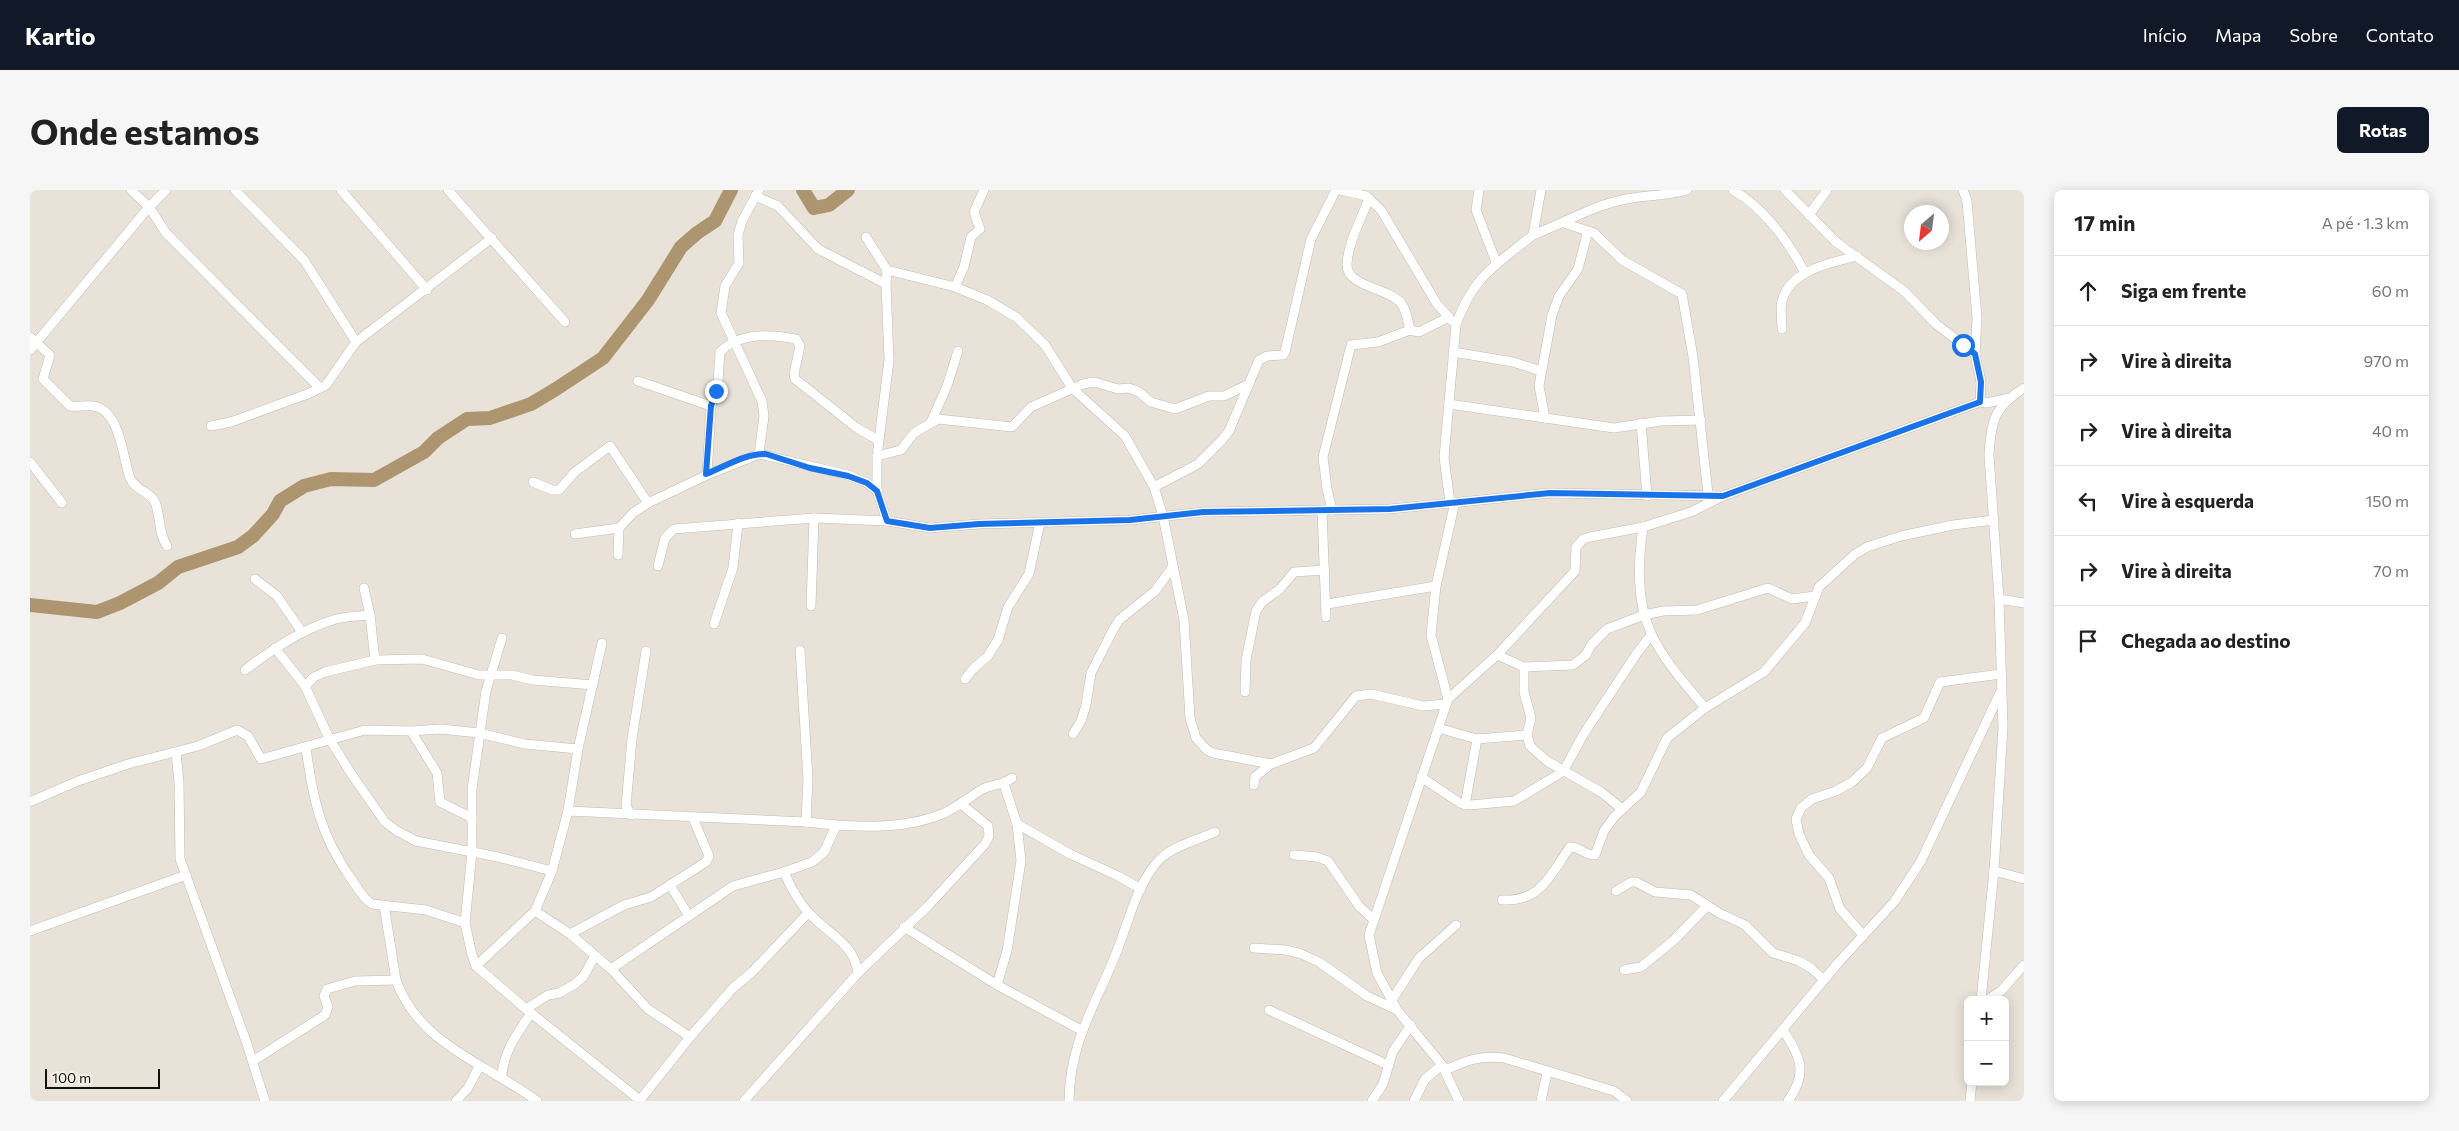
<!DOCTYPE html>
<html lang="pt">
<meta charset="utf-8">
<style>
body{margin:0;font-family:Commissioner,sans-serif;background:#f6f6f6;color:#222}
.controls{position:absolute;right:15px;bottom:15px;display:grid;overflow:hidden;border-radius:8px;box-shadow:0 2px 12px #0003}
.controls button{width:45px;height:45px;display:grid;place-items:center;padding:0;border:0;border-bottom:1px solid #e0e0e0;background:#fff;color:#222;font:25px sans-serif}
.compass{position:absolute;left:1874px;top:15px;width:45px;height:45px;border-radius:50%;background:#fff;box-shadow:0 2px 12px #0003;rotate:208deg}
.scale{position:absolute;left:15px;bottom:12px;width:115px;box-sizing:border-box;padding-left:5px;border:2px solid #13110e;border-top:0;font-size:14px;line-height:18px;white-space:nowrap;color:#13110e;-webkit-text-stroke:4px #f6efe6;paint-order:stroke}
.stop{position:absolute;width:15px;height:15px;margin:-11px;border:4px solid #1a73e8;border-radius:50%;background:#fff}
.stop.end{background:#1a73e8;border-color:#fff;box-shadow:0 1px 5px #0008}
.list{margin:0;padding:0;list-style:none}
h2{display:flex;justify-content:space-between;align-items:center;height:65px;margin:0;padding:0 20px;font-size:21px}
h2 small{font-size:16px;font-weight:400;color:#767676}
.list li{display:grid;grid-template-columns:32px 1fr auto;gap:15px;align-items:center;box-sizing:border-box;height:70px;padding:0 20px;border-top:1px solid #e0e0e0}
.list b{display:block;font-size:19px;white-space:nowrap}
.list em{font-size:16px;font-style:normal;color:#767676}
.icon{flex:none;width:28px;height:28px;fill:none;stroke:currentColor;stroke-width:2;stroke-linecap:round;stroke-linejoin:round}
.map{position:relative;flex:none;width:1994px;height:911px;overflow:hidden;border-radius:8px}
header{display:flex;align-items:center;gap:30px;box-sizing:border-box;height:70px;padding:0 25px;background:#111827;color:#fff}
header strong{font-size:24px}
nav{display:flex;gap:28px;margin-inline-start:auto;font-size:18px}
.intro{display:flex;align-items:center;justify-content:space-between;box-sizing:border-box;height:120px;padding:0 30px}
h1{margin:0;font-size:35px}
.button{padding:12px 22px;border-radius:8px;background:#111827;color:#fff;font-size:18px;font-weight:700}
main{display:flex;gap:30px;padding:0 30px}
aside{flex:1;background:#fff;border-radius:8px;box-shadow:0 2px 12px #0003}
.map>svg:first-child{display:block}
.lines{fill:none;stroke-linecap:round;stroke-linejoin:round}
.river{stroke:#ad9570;stroke-width:14}
.street-casing{stroke:#c1bbb2;stroke-width:10}
.street{stroke:#fff;stroke-width:9}
.route{stroke:#1a73e8;stroke-width:6}
</style>
<header>
<strong>Kartio</strong>
<nav><a>Início</a><a>Mapa</a><a>Sobre</a><a>Contato</a></nav>
</header>
<div class="intro"><h1>Onde estamos</h1><a class="button">Rotas</a></div>
<main>
<div class="map">
<svg width="1994" height="911" viewBox="0 0 1994 911">
<rect width="100%" height="100%" fill="#e8e2d9"/>
<g class="lines">
<!-- river -->
<g class="river">
<polyline points="773,0 784,18 799,15 818,0"/>
<polyline points="0,415 67,422 90,413 128,393 148,377 208,357 223,346 243,324 250,311 274,296 301,289 344,290 394,262 408,248 437,229 460,228 501,214 526,199 573,168 618,110 651,57 667,43 685,31 701,0"/>
</g>
<defs>
<g id="street">
<polyline points="101,0 119,17 136,43 290,198"/>
<polyline points="205,0 274,70 326,152"/>
<polyline points="311,0 397,100"/>
<polyline points="418,0 535,132"/>
<polyline points="1311,0 1336,6 1351,20 1407,114 1422,131"/>
<polyline points="1449,0 1446,20 1466,72"/>
<path d="M 1703,0 C 1734,18 1759,52 1775,83"/>
<polyline points="1755,0 1806,52 1874,101 1906,134 1945,164 1951,192 1950,212"/>
<polyline points="1933,0 1937,11 1947,128 1945,164"/>
<polyline points="725,6 748,16 788,59 856,94 859,170 847,266 847,301"/>
<path d="M 1339,8 C 1332,28 1318,52 1317,74 C 1316,97 1356,97 1370,112 C 1376,118 1378,131 1380,140"/>
<polyline points="1779,25 1797,0"/>
<polyline points="1534,33 1564,43 1592,70 1652,104 1663,167 1678,304"/>
<path d="M 1503,45 C 1534,33 1564,15 1596,9 C 1616,5 1637,6 1657,0"/>
<polyline points="836,47 857,80 856,94"/>
<polyline points="857,80 925,97 957,110 986,127 1015,155 1042,198 1095,246 1124,297 1133,326 1154,430 1160,528 1166,548 1177,560 1183,563 1241,574"/>
<polyline points="925,97 934,77 941,47 950,39 944,22 954,0"/>
<path d="M 1752,139 C 1752,131 1750,120 1752,111 C 1760,80 1800,73 1827,66"/>
<path d="M 0,147 L 20,165 L 13,189 L 40,216 C 48,217 56,215 63,216 C 90,219 93,269 100,288 C 105,300 120,302 125,312 C 131,327 128,343 137,356"/>
<polyline points="0,160 119,17 136,0"/>
<polyline points="1423,162 1483,172 1511,181"/>
<polyline points="608,191 681,216"/>
<polyline points="1419,214 1584,238 1631,231 1671,230"/>
<polyline points="1515,228 1509,196 1522,125 1529,106 1548,79 1558,41"/>
<polyline points="901,232 917,196 928,161"/>
<polyline points="1611,233 1617,306"/>
<polyline points="181,236 201,232 280,203 296,195 326,152 462,48"/>
<polyline points="729,264 734,226 732,211 691,123 695,96 709,73 708,45 712,31 729,0"/>
<polyline points="847,266 871,260 884,243 908,229 982,237 1001,217 1053,194 1064,192 1088,199 1099,198 1109,202 1121,212 1145,219 1179,206 1194,206 1219,194"/>
<polyline points="0,272 32,313"/>
<path d="M 677,285 L 681,216 L 688,191 L 690,162 C 710,142 740,144 766,149 L 770,156 L 764,184 L 765,189 L 827,238 L 848,250"/>
<polyline points="503,292 522,300 529,300 545,282 580,256 618,313"/>
<polyline points="1124,297 1168,274 1191,251 1199,241 1229,170 1237,166 1253,165 1255,162 1281,49 1306,0"/>
<path d="M 1420,313 L 1414,267 L 1426,135 C 1443,86 1465,76 1503,45 L 1511,0"/>
<polyline points="1292,320 1296,427"/>
<polyline points="1302,320 1297,299 1293,267 1321,155 1348,152 1380,140 1389,142 1419,127"/>
<path d="M 1613,337 C 1608,372 1606,410 1621,443 C 1633,470 1656,495 1675,518"/>
<polyline points="545,344 589,338 603,323 618,313 677,285 729,264 818,285 837,293 847,301 857,331 900,338 949,334 1101,330 1173,322 1360,319 1520,303 1693,306"/>
<polyline points="588,365 589,338"/>
<polyline points="628,376 635,348 644,339 784,328 857,331"/>
<polyline points="225,389 247,406 272,442"/>
<polyline points="334,398 340,425 345,470"/>
<polyline points="1969,409 1994,413"/>
<polyline points="1297,414 1406,396"/>
<polyline points="781,416 784,328"/>
<polyline points="684,434 703,378 708,333"/>
<polyline points="472,448 456,501 442,599 442,662 435,733 442,765 446,776 496,819 611,911"/>
<polyline points="245,458 275,496 299,548 322,585 355,632 367,641 386,651 468,667 522,681"/>
<polyline points="770,460 778,589 776,632"/>
<polyline points="1467,465 1494,477 1543,475 1556,465 1561,455 1577,439 1614,425 1633,421 1667,420 1738,398 1762,409 1785,406"/>
<polyline points="1494,477 1494,502 1501,528 1497,545 1500,556 1517,571 1571,602 1592,619"/>
<path d="M 215,480 C 243,459 272,439 306,429 C 317,426 329,426 340,425"/>
<polyline points="935,489 943,479 958,466 968,450 978,417 999,384 1010,332"/>
<polyline points="275,496 284,487 295,482 345,470 392,469 449,485 482,485 503,490 563,495"/>
<polyline points="1215,502 1216,470 1226,421 1232,412 1250,399 1264,382 1295,380"/>
<polyline points="1418,509 1401,445 1406,396 1425,312"/>
<polyline points="1408,538 1447,549 1497,545"/>
<polyline points="381,541 407,583 410,612 442,628"/>
<polyline points="1043,544 1051,531 1056,515 1061,483 1083,440 1089,430 1125,401 1142,378"/>
<path d="M 276,558 C 283,610 291,647 322,690 C 328,698 333,709 342,714 L 396,720 L 435,733"/>
<polyline points="146,562 149,593 150,669 216,851 235,911"/>
<polyline points="1391,587 1430,613 1440,615 1484,611 1529,584 1534,580 1553,545 1607,463 1621,445"/>
<polyline points="1224,595 1225,587 1241,574 1284,558 1326,506 1341,504 1393,516 1416,514"/>
<polyline points="0,612 48,591 98,574 168,556 207,540 218,546 231,569 335,540 381,541 411,539 449,543 495,554 548,559"/>
<polyline points="1435,615 1447,549"/>
<path d="M 538,621 L 776,632 C 820,637 870,641 912,624 C 926,618 938,608 951,600 C 961,594 972,596 982,588"/>
<polyline points="601,625 596,616 602,549 616,461"/>
<polyline points="987,634 1040,664 1088,686 1111,699"/>
<polyline points="1264,665 1287,667 1298,671 1329,716 1343,729"/>
<polyline points="1964,681 1994,689"/>
<path d="M 754,682 C 760,696 767,710 778,722 C 796,743 824,752 828,783"/>
<polyline points="640,695 659,726"/>
<polyline points="1586,701 1601,692 1606,692 1625,702 1661,705 1689,723 1715,735 1743,763 1769,771 1781,778 1794,790"/>
<path d="M 1472,710 C 1511,712 1520,685 1540,657 C 1550,656 1555,666 1565,665 L 1574,641 L 1584,627 L 1611,602 L 1637,548 L 1675,518 L 1734,482 L 1775,433 L 1789,397 L 1824,365 L 1837,357 L 1871,346 L 1923,335 L 1964,330"/>
<path d="M 354,715 L 366,790 C 389,855 457,874 507,911"/>
<polyline points="505,721 540,744 581,779 618,819 660,847"/>
<polyline points="874,737 967,795 1051,840"/>
<polyline points="0,741 156,685"/>
<polyline points="540,744 594,715 621,707 676,672 679,666 663,628"/>
<polyline points="1833,745 1810,719 1799,688 1779,665 1769,644 1766,629 1771,618 1782,609 1806,601 1822,592 1837,578 1852,548 1894,528 1910,492 1971,484"/>
<polyline points="1224,758 1255,760 1269,763 1289,772 1337,806 1367,820"/>
<polyline points="446,776 505,721 522,681 538,621 548,559 572,453"/>
<polyline points="581,779 703,696 754,682 782,672 794,662 806,636"/>
<polyline points="1594,780 1611,777 1644,750 1677,716"/>
<polyline points="967,795 977,761 991,671 987,634 974,594"/>
<polyline points="1362,810 1389,768 1426,735"/>
<path d="M 1951,810 L 1964,681 L 1973,537 L 1969,409 L 1959,265 C 1961,231 1964,217 1994,198"/>
<polyline points="1957,810 1971,801 1994,775"/>
<polyline points="496,819 518,805 529,803 545,794 553,787 565,766"/>
<polyline points="1239,820 1358,875"/>
<path d="M 1753,840 C 1771,867 1778,883 1758,911"/>
<polyline points="223,871 295,825 298,817 294,806 297,799 325,791 366,790"/>
<path d="M 1415,880 C 1438,870 1449,865 1474,868 L 1584,901 L 1597,911"/>
<path d="M 472,888 C 472,864 488,842 501,823"/>
<polyline points="610,910 660,847 703,798 722,782 778,723"/>
<polyline points="426,911 438,898 449,877"/>
<polyline points="714,911 828,783 898,716 955,654 959,646 958,636 931,614"/>
<path d="M 1039,911 C 1040,852 1064,818 1085,766 C 1098,735 1106,694 1130,669 C 1144,656 1167,650 1185,642"/>
<polyline points="1342,911 1353,894 1363,861 1381,835"/>
<polyline points="1384,911 1395,889 1412,875"/>
<polyline points="1429,911 1412,875 1367,820 1347,783 1339,745 1418,509 1467,465 1545,381 1546,357 1553,349 1560,347 1613,337 1661,322 1693,306 1950,212 1956,213 1980,208"/>
<polyline points="1511,911 1517,883"/>
<polyline points="1693,911 1808,773 1864,712 1891,671 1970,503"/>
<polyline points="1940,911 1942,892"/>
</g>
</defs>
<!-- street casing -->
<use href="#street" class="street-casing"/>
<!-- street -->
<use href="#street" class="street"/>
</g>
<g class="lines">
<!-- route -->
<path class="route" d="M 686,201 L 681,216 L 676,284 C 694,277 716,263 736,264 L 780,278 L 818,286 L 837,293 L 847,301 L 857,331 L 900,338 L 949,334 L 1100,330 L 1173,322 L 1360,319 L 1520,303 L 1693,306 L 1950,212 L 1951,192 L 1945,164 L 1933,155"/>
</g>
</svg>
<div class="controls">
<button>+</button>
<button>−</button>
</div>
<svg class="compass" viewBox="-18 -18 36 36"><path d="M0-13l5 13h-10z" fill="#e53935"/><path d="M0 13l5-13h-10z" fill="#767676"/></svg>
<div class="scale">100 m</div>
<div class="stop" style="left:1933px;top:155px"></div>
<div class="stop end" style="left:686px;top:201px"></div>
</div>
<aside>
<h2>17 min<small>A pé · 1.3 km</small></h2>
<ul class="list">
<li><svg class="icon" aria-label="ahead" viewBox="0 0 24 24"><path d="M12 20V5M6 11l6-6 6 6"/></svg><div><b>Siga em frente</b></div><em>60 m</em></li>
<li><svg class="icon" aria-label="right" viewBox="0 0 24 24"><path d="M7 20v-9h11M14 6l5 5-5 5"/></svg><div><b>Vire à direita</b></div><em>970 m</em></li>
<li><svg class="icon" aria-label="right" viewBox="0 0 24 24"><path d="M7 20v-9h11M14 6l5 5-5 5"/></svg><div><b>Vire à direita</b></div><em>40 m</em></li>
<li><svg class="icon" aria-label="left" viewBox="0 0 24 24"><path d="M17 20v-9H6M10 6l-5 5 5 5"/></svg><div><b>Vire à esquerda</b></div><em>150 m</em></li>
<li><svg class="icon" aria-label="right" viewBox="0 0 24 24"><path d="M7 20v-9h11M14 6l5 5-5 5"/></svg><div><b>Vire à direita</b></div><em>70 m</em></li>
<li><svg class="icon" aria-label="arrive" viewBox="0 0 24 24"><path d="M6 21V4h12l-3 4 3 4H6"/></svg><div><b>Chegada ao destino</b></div></li>
</ul>
</aside>
</main>
